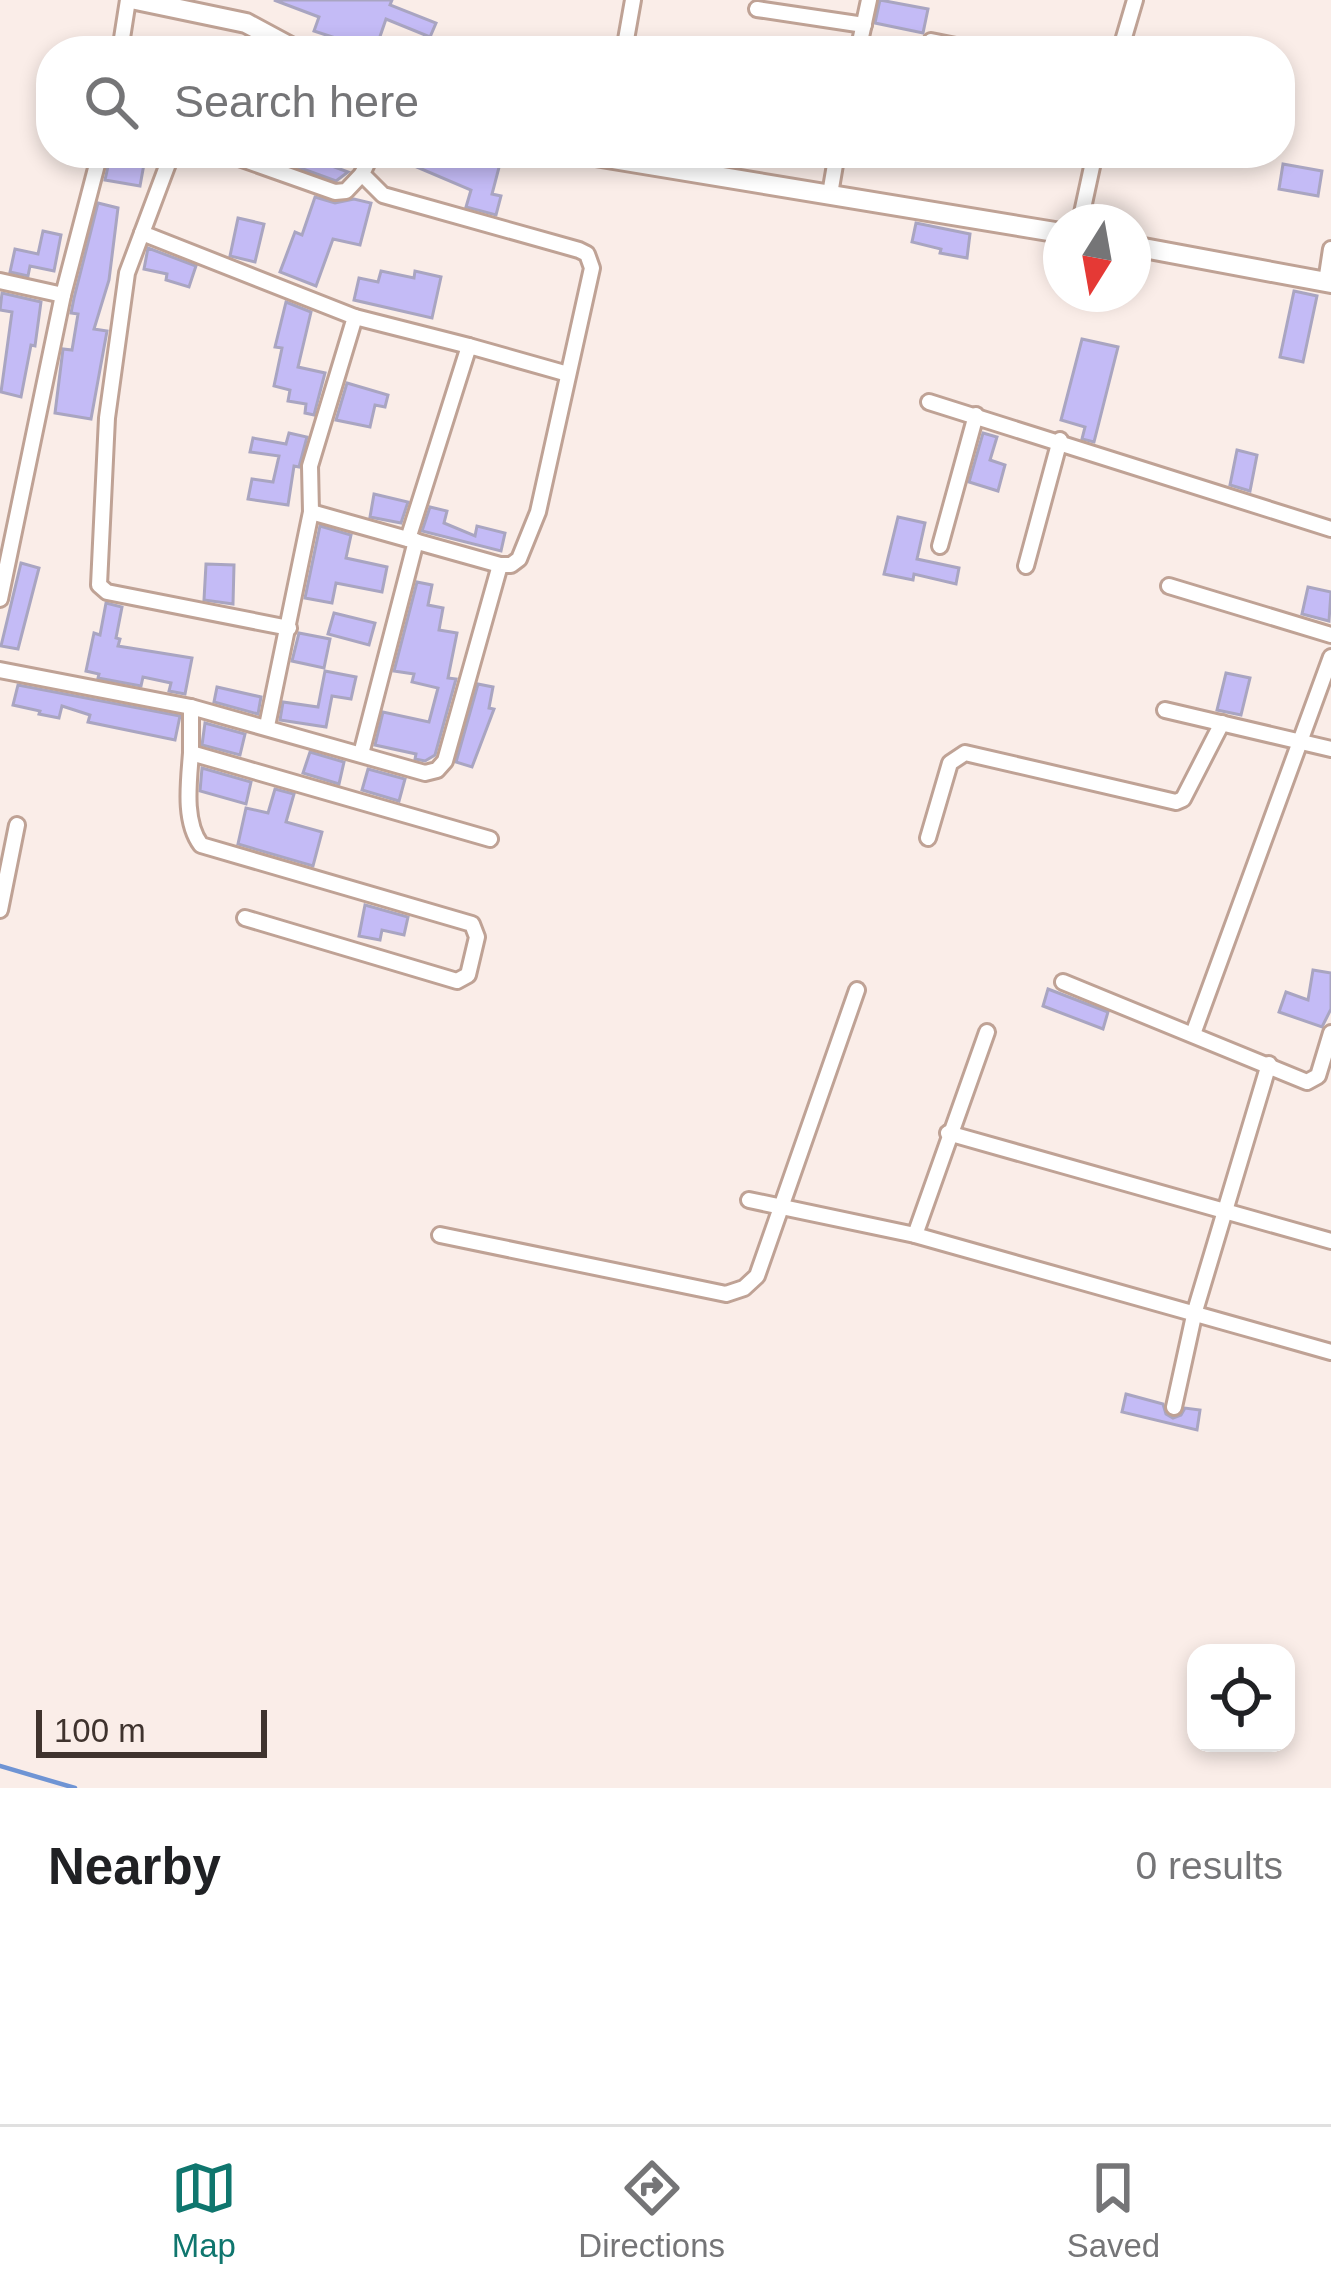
<!DOCTYPE html>
<style>
body{margin:0;font-family:Arial,sans-serif;background:#f2f2f2;color:#202124}
.controls{position:absolute;right:36px;bottom:36px;display:grid;overflow:hidden;border-radius:24px;box-shadow:0 6px 18px #0003}
.controls button{width:108px;height:108px;display:grid;place-items:center;padding:0;border:0;border-bottom:3px solid #e0e0e0;background:#fff;color:#202124;font:60px sans-serif}
.compass{position:absolute;left:1043px;top:204px;width:108px;height:108px;border-radius:50%;background:#fff;box-shadow:0 6px 18px #0003;rotate:191deg}
.scale{position:absolute;left:36px;bottom:30px;width:231px;box-sizing:border-box;padding-left:12px;border:6px solid #3f332e;border-top:0;font-size:33px;line-height:42px;white-space:nowrap;color:#3f332e;-webkit-text-stroke:9px #faede8;paint-order:stroke}
.list{margin:0;padding:0;list-style:none}
h2{display:flex;justify-content:space-between;align-items:center;height:156px;margin:0;padding:0 48px;font-size:51px}
h2 small{font-size:39px;font-weight:400;color:#757577}
.icon{flex:none;width:66px;height:66px;fill:none;stroke:currentColor;stroke-width:2;stroke-linecap:round;stroke-linejoin:round}
.map{position:relative;flex:none;width:1331px;height:1788px;overflow:hidden}
.search{position:absolute;background:#fff;box-shadow:0 6px 18px #0003;left:36px;right:36px;top:36px;height:132px;display:flex;align-items:center;gap:30px;box-sizing:border-box;padding:0 42px;border-radius:48px;color:#757577;font-size:45px}
.sheet{height:336px;background:#fff}
nav{display:flex;justify-content:space-around;align-items:center;box-sizing:border-box;height:168px;border-top:3px solid #e0e0e0;background:#fff;font-size:33px;color:#757577}
nav a{display:grid;justify-items:center;gap:6px}
nav .on{color:#0f766e}
.map>svg:first-child{display:block}
.lines{fill:none;stroke-linecap:round;stroke-linejoin:round}
.stream{stroke:#6f94d4;stroke-width:4.5}
.building{fill:#c4bbf6;stroke:#a9a5c1;stroke-width:3}
.street-casing{stroke:#bfa295;stroke-width:20}
.secondary-casing{stroke:#bfa295;stroke-width:24}
.street{stroke:#fff;stroke-width:14}
.secondary{stroke:#fff;stroke-width:18}
</style>
<div class="map">
<svg width="1331" height="1788" viewBox="0 0 1331 1788">
<rect width="100%" height="100%" fill="#faede8"/>
<g class="lines">
<!-- stream -->
<polyline class="stream" points="0,1766 75,1788"/>
</g>
<!-- building -->
<g class="building">
<polygon points="274,0 392,0 390,5 436,23 430,37 386,19 375,51 314,31 319,17"/>
<polygon points="880,0 928,9 923,33 875,23"/>
<polygon points="118,153 146,153 140,186 105,180 109,162 116,163"/>
<polygon points="259,153 325,153 321,162 348,172 336,181"/>
<polygon points="384,153 502,156 492,194 501,196 496,215 466,207 471,190"/>
<polygon points="1283,164 1322,171 1318,196 1279,189"/>
<polygon points="315,197 335,203 354,199 371,203 360,245 333,239 316,286 280,272 295,232 302,235"/>
<polygon points="98,203 118,208 109,280 94,329 107,331 91,419 55,413 63,349 72,350 78,314 71,313 74,298"/>
<polygon points="238,218 264,224 255,262 230,256"/>
<polygon points="916,223 970,234 967,258 940,253 941,249 912,242"/>
<polygon points="43,231 61,235 54,271 30,266 28,276 10,272 15,249 38,254"/>
<polygon points="148,248 196,266 189,287 166,280 167,274 144,269"/>
<polygon points="381,271 414,278 415,271 441,277 432,318 354,300 359,278 378,282"/>
<polygon points="1294,291 1317,296 1303,362 1280,357"/>
<polygon points="2,293 41,302 35,346 31,345 21,397 1,392 12,312 0,310"/>
<polygon points="286,302 311,312 298,367 325,373 314,415 305,413 306,404 288,401 290,390 274,386 282,348 275,347"/>
<polygon points="1082,339 1118,347 1094,442 1082,439 1085,427 1061,420"/>
<polygon points="347,383 388,395 385,407 375,405 370,427 336,420"/>
<polygon points="289,433 307,437 299,467 294,466 288,505 248,499 252,479 273,482 279,456 250,452 253,438 286,444"/>
<polygon points="983,433 997,437 990,460 1005,465 998,491 969,482"/>
<polygon points="1237,450 1257,455 1250,491 1230,485"/>
<polygon points="374,494 408,502 401,523 370,517"/>
<polygon points="430,507 447,511 444,523 475,536 477,526 505,533 501,551 422,531"/>
<polygon points="898,517 925,523 917,559 959,568 956,584 914,574 913,580 884,574"/>
<polygon points="320,526 351,535 346,558 387,567 382,592 336,583 332,603 305,598"/>
<polygon points="21,563 39,568 18,649 1,646"/>
<polygon points="206,564 234,565 233,604 204,600"/>
<polygon points="417,582 432,585 428,605 443,608 439,630 457,633 448,678 456,679 435,755 425,761 415,759 416,754 375,745 383,712 429,722 438,688 412,682 414,674 394,671"/>
<polygon points="1308,587 1331,592 1329,621 1302,614"/>
<polygon points="106,603 122,607 116,638 120,639 118,646 192,658 185,694 169,691 171,683 143,677 141,686 98,678 99,674 86,671 94,633 100,635"/>
<polygon points="334,613 375,623 369,645 328,634"/>
<polygon points="299,633 330,639 324,668 292,661"/>
<polygon points="325,671 356,677 351,699 332,696 326,727 280,720 283,702 318,707"/>
<polygon points="1226,673 1250,678 1241,715 1217,710"/>
<polygon points="478,684 493,687 489,708 494,709 472,767 456,762"/>
<polygon points="18,685 180,716 175,740 88,722 90,715 62,706 59,718 39,714 40,711 13,705"/>
<polygon points="217,687 261,697 258,714 214,702"/>
<polygon points="205,723 245,734 240,755 202,745"/>
<polygon points="310,752 344,762 339,784 303,773"/>
<polygon points="202,768 251,782 246,804 200,791"/>
<polygon points="368,769 405,779 399,801 362,790"/>
<polygon points="275,789 294,794 286,822 322,832 313,866 238,844 246,808 268,813"/>
<polygon points="365,905 408,917 404,935 382,930 380,940 359,936"/>
<polygon points="1313,970 1331,973 1331,1009 1322,1027 1279,1012 1286,992 1308,1000"/>
<polygon points="1048,989 1108,1012 1103,1029 1043,1006"/>
<polygon points="1126,1394 1163,1404 1166,1414 1173,1418 1181,1415 1185,1408 1200,1410 1197,1430 1122,1412"/>
</g>
<g class="lines">
<defs>
<g id="street">
<polyline points="757,9 864,25"/>
<polyline points="931,41 981,51"/>
<polyline points="120,51 128,0"/>
<polyline points="624,51 633,0"/>
<polyline points="858,51 869,0"/>
<polyline points="1120,51 1135,0"/>
<polyline points="172,153 142,233 355,317 310,466 311,512 267,726"/>
<polyline points="225,153 335,192 346,191 362,174"/>
<polyline points="830,194 837,153"/>
<polyline points="1080,222 1095,153"/>
<polyline points="142,233 127,273 107,418 99,585 107,592 289,628"/>
<polyline points="0,281 63,295 100,153"/>
<polyline points="1326,282 1331,249"/>
<polyline points="355,317 469,346"/>
<polyline points="929,402 1331,529"/>
<polyline points="311,512 500,565 511,565 519,559 538,512 592,268 587,254 579,250 383,195 362,174 372,153"/>
<polyline points="408,539 469,346 568,374"/>
<polyline points="940,546 976,415"/>
<polyline points="1026,566 1060,440"/>
<polyline points="1169,586 1331,635"/>
<polyline points="0,599 63,295"/>
<polyline points="0,670 191,707 191,753 490,839"/>
<polyline points="191,707 425,773 437,770 445,761 500,565"/>
<polyline points="1165,710 1331,749"/>
<path d="M 191,753 C 189,781 183,821 201,845 L 472,924 L 477,937 L 468,975 L 457,981 L 245,918"/>
<polyline points="361,754 416,541"/>
<polyline points="928,838 950,763 965,753 1176,802 1183,799 1222,723"/>
<polyline points="0,910 17,825"/>
<polyline points="1063,982 1307,1082 1318,1076 1331,1033"/>
<polyline points="1193,1034 1331,657"/>
<polyline points="948,1133 1331,1241"/>
<polyline points="749,1200 915,1235 1331,1352"/>
<polyline points="440,1235 726,1294 744,1288 757,1276 857,990"/>
<polyline points="915,1235 987,1032"/>
<polyline points="1174,1407 1195,1311 1269,1064"/>
</g>
<g id="secondary">
<polyline points="136,0 246,23 298,51"/>
<polyline points="577,153 1061,233"/>
<polyline points="1133,246 1331,283"/>
</g>
</defs>
<!-- street casing -->
<use href="#street" class="street-casing"/>
<!-- secondary casing -->
<use href="#secondary" class="secondary-casing"/>
<!-- street -->
<use href="#street" class="street"/>
<!-- secondary -->
<use href="#secondary" class="secondary"/>
</g>
</svg>
<div class="controls">
<button><svg class="icon" aria-label="locate" viewBox="0 0 24 24"><circle cx="12" cy="12" r="6"/><path d="M12 2v4M12 18v4M2 12h4M18 12h4"/></svg></button>
</div>
<svg class="compass" viewBox="-18 -18 36 36"><path d="M0-13l5 13h-10z" fill="#e53935"/><path d="M0 13l5-13h-10z" fill="#757577"/></svg>
<div class="scale">100 m</div>
<div class="search"><svg class="icon" aria-label="search" viewBox="0 0 24 24"><circle cx="10" cy="10" r="6"/><path d="M15 15l6 6"/></svg>Search here</div>
</div>
<section class="sheet">
<h2>Nearby<small>0 results</small></h2>
<ul class="list">
</ul>
</section>
<nav>
<a class="on"><svg class="icon" aria-label="map" viewBox="0 0 24 24"><path d="M3 6l6-2 6 2 6-2v14l-6 2-6-2-6 2zM9 4v14M15 6v14"/></svg>Map</a>
<a><svg class="icon" aria-label="directions" viewBox="0 0 24 24"><path d="M12 3l9 9-9 9-9-9zM9 14v-3h6M13 9l2 2-2 2"/></svg>Directions</a>
<a><svg class="icon" aria-label="saved" viewBox="0 0 24 24"><path d="M7 4h10v16l-5-4-5 4z"/></svg>Saved</a>
</nav>
